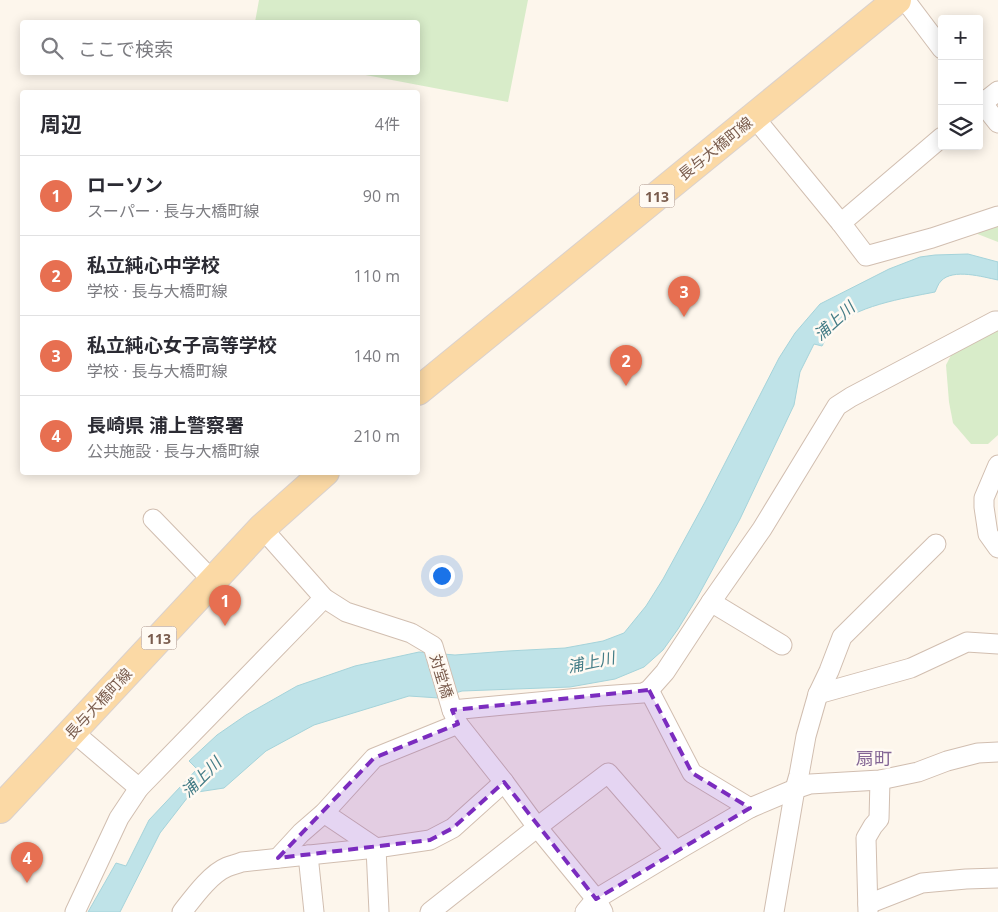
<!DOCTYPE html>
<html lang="ja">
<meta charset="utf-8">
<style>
body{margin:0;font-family:"Open Sans","Noto Sans JP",sans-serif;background:#f2f2f3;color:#2b2b33}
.controls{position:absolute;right:15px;top:15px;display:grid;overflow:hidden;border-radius:5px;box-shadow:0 2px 12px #0003}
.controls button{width:45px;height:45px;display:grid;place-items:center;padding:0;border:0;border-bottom:1px solid #e1e1e2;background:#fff;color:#2b2b33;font:25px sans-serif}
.you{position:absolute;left:441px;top:575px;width:18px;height:18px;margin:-12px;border:4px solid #fff;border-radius:50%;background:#1a73e8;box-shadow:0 0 0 8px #1a73e833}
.badge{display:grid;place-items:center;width:32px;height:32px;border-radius:50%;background:#e76f51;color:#fff;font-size:16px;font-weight:700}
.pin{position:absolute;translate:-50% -41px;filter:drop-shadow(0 1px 2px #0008)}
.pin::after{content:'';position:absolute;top:26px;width:18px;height:15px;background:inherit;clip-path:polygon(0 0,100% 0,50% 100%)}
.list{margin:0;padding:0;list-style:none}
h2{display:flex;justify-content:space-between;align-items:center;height:65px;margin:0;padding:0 20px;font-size:21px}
h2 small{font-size:16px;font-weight:400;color:#7c7c81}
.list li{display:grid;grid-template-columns:32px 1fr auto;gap:15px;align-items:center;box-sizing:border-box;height:80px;padding:0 20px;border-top:1px solid #e1e1e2}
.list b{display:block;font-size:19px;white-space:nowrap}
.list p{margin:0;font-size:16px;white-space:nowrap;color:#7c7c81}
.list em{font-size:16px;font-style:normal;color:#7c7c81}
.icon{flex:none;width:28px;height:28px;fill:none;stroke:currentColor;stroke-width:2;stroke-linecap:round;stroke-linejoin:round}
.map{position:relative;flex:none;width:998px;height:912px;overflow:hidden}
.search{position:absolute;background:#fff;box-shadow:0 2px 12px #0003;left:20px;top:20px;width:400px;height:55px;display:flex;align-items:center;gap:12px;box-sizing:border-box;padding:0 18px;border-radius:5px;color:#7c7c81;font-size:19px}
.panel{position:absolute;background:#fff;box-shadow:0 2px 12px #0003;left:20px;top:90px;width:400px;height:385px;border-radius:5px}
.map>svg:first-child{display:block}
.green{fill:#d8ecc9}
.water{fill:#bfe3e8;stroke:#a5d3da}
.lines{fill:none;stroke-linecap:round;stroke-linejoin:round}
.street-casing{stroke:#d1beb0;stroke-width:21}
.primary-casing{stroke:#dad1cd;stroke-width:30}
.street{stroke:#fff;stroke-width:19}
.primary{stroke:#fbd9a5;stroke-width:28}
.marked{fill:#7b2cbf;fill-opacity:0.2;stroke:#7b2cbf;stroke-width:4;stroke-dasharray:10 6;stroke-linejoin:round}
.labels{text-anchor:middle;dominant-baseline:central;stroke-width:5;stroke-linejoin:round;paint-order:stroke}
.shield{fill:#fffaf3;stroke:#a28b7f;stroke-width:1}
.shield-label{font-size:14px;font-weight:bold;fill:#7a5c4d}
.street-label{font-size:15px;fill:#7a5c4d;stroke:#fffaf3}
.water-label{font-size:16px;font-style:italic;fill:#437c86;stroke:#fffaf3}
.quarter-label{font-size:18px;fill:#846695;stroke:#fffaf3}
</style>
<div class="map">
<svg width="998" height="912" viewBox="0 0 998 912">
<rect width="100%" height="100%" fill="#fdf6ec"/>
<!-- green -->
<g class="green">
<polygon points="259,0 528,0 508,102 355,73 418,72 418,22 255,22"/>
<polygon points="998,222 998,242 975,233"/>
<polygon points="998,312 998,435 988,444 971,444 953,423 949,402 946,365 965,328"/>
</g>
<!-- water -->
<path class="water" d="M 968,254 L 998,262 L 998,280 C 983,277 953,268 941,281 C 938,284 937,288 935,292 C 905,298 852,306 832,330 C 828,334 825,341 822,346 L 814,344 L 800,372 L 794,405 L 740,519 L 697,598 L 678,629 L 663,650 L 644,667 L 615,679 L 570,687 L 462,691 L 439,698 L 409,696 L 314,725 L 266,751 L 224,788 L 191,793 L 160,833 L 120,912 L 88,912 L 116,863 L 126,866 L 149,820 L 197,769 L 189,761 L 217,735 L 246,715 L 297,686 L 355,666 L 419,652 L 455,655 L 508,651 L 565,648 L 603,641 L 624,633 L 646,606 L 663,579 L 705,502 L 779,358 L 795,333 L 820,304 L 889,269 L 920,257 L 935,255 Z"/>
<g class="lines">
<defs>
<g id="street">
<polyline points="905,0 942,49"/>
<polyline points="979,99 998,123"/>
<polyline points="979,106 998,91"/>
<polyline points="754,117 841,223 866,256 932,238 998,216"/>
<polyline points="841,223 942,137"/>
<polyline points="998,465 984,498 984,507 988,534 998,548"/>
<polyline points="153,519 213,581"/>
<polyline points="262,528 324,598 346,612 411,633 433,646 452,710 458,724 504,782 537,827 596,899 603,912"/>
<polyline points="711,602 782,645"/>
<polyline points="649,690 692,773 750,808"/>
<polyline points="818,694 911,668 967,642 998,644"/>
<polyline points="452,710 601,696 643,693 649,690 665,672 711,602 762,529 837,406 851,397 995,321 998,321"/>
<polyline points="72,731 139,788"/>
<polyline points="324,813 376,848"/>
<polyline points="376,848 379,912"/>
<polyline points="308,855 314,912"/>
<polyline points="278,858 301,833 324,813 374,758 458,724"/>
<polyline points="868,904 922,883 966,879 998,878"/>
<polyline points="75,912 119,818 139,788 324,598"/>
<path d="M 182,912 C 193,898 210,874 227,867 C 232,865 237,864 242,862 L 376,848 L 430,840 L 453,828 L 504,782"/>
<polyline points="430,912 549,818 608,773 676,851"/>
<polyline points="585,912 596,899 676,851 750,808 795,789 810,784 880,780 918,772 947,761 978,753 998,752"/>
<polyline points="774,912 795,789 799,775 806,736 818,694 829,671 842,637 936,544"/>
<polyline points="868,912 866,838 873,826 879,819 880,780"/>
</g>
<g id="primary">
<polyline points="418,391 897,0"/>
<polyline points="0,809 262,528 325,472"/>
</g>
</defs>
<!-- street casing -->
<use href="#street" class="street-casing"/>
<!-- primary casing -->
<use href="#primary" class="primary-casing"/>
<!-- street -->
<use href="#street" class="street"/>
<!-- primary -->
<use href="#primary" class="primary"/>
</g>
<!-- marked area -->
<path class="marked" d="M 649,690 L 692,773 L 750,808 L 596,899 L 504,782 L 453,828 L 430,840 L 278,858 L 374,758 L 458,724 L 452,710 Z"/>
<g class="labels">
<!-- shield labels -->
<g class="shield">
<rect x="639.5" y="184.5" width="35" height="23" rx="4"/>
<rect x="141.5" y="626.5" width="35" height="23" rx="4"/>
</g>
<g class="shield-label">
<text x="657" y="196">113</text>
<text x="159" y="638">113</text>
</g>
<!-- street labels -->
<g class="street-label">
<text transform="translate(715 148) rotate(-39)">長与大橋町線</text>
<text transform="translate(442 676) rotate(73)">対堂橋</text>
<text transform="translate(98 703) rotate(-47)">長与大橋町線</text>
</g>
<!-- water labels -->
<g class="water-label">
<text transform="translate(834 321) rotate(-42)">浦上川</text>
<text transform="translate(591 662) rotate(-12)">浦上川</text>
<text transform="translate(201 777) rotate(-45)">浦上川</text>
</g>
<!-- quarter labels -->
<g class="quarter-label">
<text x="874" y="758">扇町</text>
</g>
</g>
</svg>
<div class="controls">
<button>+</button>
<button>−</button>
<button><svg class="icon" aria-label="layers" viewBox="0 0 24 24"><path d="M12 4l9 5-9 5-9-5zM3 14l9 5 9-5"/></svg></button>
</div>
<div class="you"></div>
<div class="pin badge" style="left:225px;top:626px">1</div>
<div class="pin badge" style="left:626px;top:386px">2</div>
<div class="pin badge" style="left:684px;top:317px">3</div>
<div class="pin badge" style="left:27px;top:883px">4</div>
<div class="search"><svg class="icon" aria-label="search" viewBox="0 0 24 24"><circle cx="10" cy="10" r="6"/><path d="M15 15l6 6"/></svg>ここで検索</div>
<section class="panel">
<h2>周辺<small>4件</small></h2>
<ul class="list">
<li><span class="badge">1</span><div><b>ローソン</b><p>スーパー · 長与大橋町線</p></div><em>90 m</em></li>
<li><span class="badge">2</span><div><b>私立純心中学校</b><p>学校 · 長与大橋町線</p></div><em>110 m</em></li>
<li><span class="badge">3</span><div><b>私立純心女子高等学校</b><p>学校 · 長与大橋町線</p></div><em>140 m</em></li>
<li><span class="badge">4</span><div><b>長崎県 浦上警察署</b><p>公共施設 · 長与大橋町線</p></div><em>210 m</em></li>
</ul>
</section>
</div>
